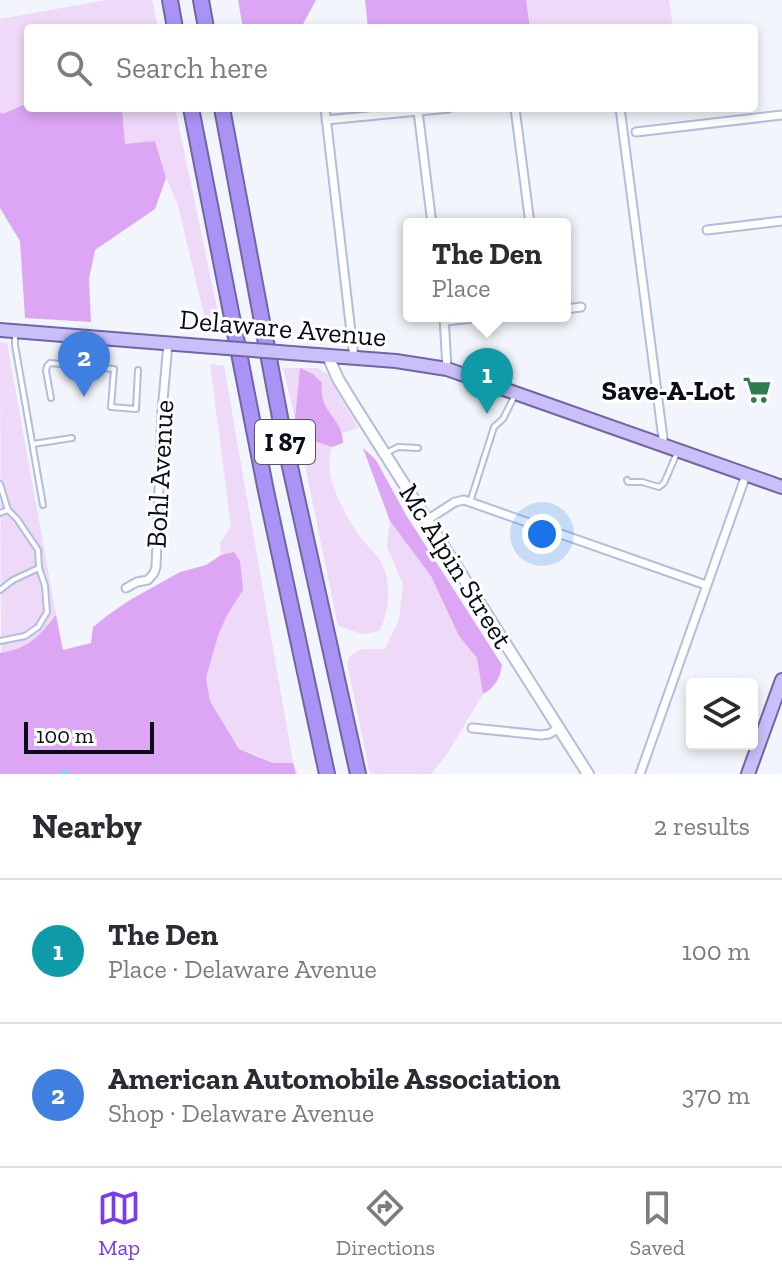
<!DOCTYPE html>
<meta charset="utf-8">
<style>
body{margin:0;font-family:"Zilla Slab",serif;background:#f7f7f7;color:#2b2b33}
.controls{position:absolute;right:24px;bottom:24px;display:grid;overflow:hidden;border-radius:8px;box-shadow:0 4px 12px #0003}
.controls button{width:72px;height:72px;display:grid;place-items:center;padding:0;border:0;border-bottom:2px solid #e1e1e2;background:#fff;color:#2b2b33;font:40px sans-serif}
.scale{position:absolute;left:24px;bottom:20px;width:130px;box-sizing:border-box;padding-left:8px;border:4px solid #0a0d18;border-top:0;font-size:22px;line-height:28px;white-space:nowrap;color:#0a0d18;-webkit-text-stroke:6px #fff;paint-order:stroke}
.you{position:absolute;left:542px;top:534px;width:28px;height:28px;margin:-20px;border:6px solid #fff;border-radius:50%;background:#1a73e8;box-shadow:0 0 0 12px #1a73e833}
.badge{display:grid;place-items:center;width:52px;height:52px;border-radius:50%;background:#7c3aed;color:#fff;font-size:26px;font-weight:700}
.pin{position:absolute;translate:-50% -66px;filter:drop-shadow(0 2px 4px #0008)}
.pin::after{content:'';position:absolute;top:42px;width:28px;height:24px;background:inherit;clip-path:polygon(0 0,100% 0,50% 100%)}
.popup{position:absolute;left:403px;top:218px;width:168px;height:104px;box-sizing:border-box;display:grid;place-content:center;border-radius:8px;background:#fff;filter:drop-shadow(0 2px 6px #0005);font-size:26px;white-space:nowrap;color:#7c7c81}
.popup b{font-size:30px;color:#2b2b33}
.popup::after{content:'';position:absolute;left:50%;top:100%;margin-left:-16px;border:16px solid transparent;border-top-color:#fff}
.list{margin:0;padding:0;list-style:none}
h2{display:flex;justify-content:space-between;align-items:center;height:104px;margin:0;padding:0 32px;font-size:34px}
h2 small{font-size:26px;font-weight:400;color:#7c7c81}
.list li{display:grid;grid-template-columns:52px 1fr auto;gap:24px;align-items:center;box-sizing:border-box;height:144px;padding:0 32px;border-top:2px solid #e1e1e2}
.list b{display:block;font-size:30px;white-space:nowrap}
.list p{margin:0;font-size:26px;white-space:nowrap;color:#7c7c81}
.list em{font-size:26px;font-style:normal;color:#7c7c81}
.icon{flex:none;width:44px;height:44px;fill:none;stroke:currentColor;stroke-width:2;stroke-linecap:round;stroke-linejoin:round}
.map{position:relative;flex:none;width:782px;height:774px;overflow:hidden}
.search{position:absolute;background:#fff;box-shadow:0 4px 12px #0003;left:24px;right:24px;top:24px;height:88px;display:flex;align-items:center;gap:20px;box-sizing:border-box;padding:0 28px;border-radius:8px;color:#7c7c81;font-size:30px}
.sheet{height:392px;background:#fff}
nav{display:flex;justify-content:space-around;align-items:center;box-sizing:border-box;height:112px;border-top:2px solid #e1e1e2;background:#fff;font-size:22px;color:#7c7c81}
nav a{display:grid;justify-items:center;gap:4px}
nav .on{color:#7c3aed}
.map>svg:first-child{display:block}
.green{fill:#eed9f8}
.forest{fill:#dca6f4}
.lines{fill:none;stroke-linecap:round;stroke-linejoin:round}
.stream{stroke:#80dafa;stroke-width:3}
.lane-casing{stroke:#b2bedd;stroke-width:8}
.street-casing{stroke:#b2bedd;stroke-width:11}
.secondary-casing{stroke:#b2bedd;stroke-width:14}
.primary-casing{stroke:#7165a8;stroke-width:16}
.highway-casing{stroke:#7165a8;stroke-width:18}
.lane{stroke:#fff;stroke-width:4}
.street{stroke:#fff;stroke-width:7}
.secondary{stroke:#fff;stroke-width:10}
.primary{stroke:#cbbffa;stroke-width:12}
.highway{stroke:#a994f6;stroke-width:14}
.primary-bridge-casing{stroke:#7165a8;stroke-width:16;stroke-linecap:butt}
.primary-bridge{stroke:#cbbffa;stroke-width:12}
.labels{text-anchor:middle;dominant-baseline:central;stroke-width:6;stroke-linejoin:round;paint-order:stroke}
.shield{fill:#fff;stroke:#54565d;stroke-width:2}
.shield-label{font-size:26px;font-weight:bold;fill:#0a0d18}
.street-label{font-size:28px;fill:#0a0d18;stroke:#fff}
.poi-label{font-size:28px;font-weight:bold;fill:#0a0d18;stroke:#fff;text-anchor:end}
</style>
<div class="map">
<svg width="782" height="774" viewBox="0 0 782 774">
<rect width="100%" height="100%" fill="#f2f5fb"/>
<!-- green -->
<g class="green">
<polygon points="106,0 152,0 158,28 28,28 28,103 2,114 0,112 0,19"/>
<polygon points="526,0 669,0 673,28 530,28"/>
<polygon points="122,108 175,108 222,332 208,332 178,205 164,173 155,141 125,145"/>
<polygon points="0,342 7,343 56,615 43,631 25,648 1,653"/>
<polygon points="210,364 224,366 293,763 298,774 296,774 293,763 273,763 257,755 239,749 210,701 206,678 218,636 227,615 234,552 221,555 220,543 231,526"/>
<polygon points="283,368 317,368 327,374 358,428 343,433 326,409 321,393 300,369 295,418"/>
<path d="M 299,436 L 332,447 C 322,474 343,512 358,534 C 365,545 377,553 382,564 C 392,585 389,610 380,631 L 362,634 L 338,626 Z"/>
<polygon points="390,521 431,576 459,636 477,658 481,676 483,694 447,754 431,774 370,774 347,663 351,655 362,649 385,649 399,620 403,584 387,547"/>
</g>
<!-- forest -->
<g class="forest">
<polygon points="238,0 316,0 301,28 243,28"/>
<polygon points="365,0 526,0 530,28 368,28"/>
<polygon points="28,103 28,108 122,108 125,144 155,141 166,178 155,209 95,250 89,279 91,322 25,318 20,241 0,208 0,112 2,114"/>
<path d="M 300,368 L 313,374 L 322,383 C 318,413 344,419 343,443 L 332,447 L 299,436 L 295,418 Z"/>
<path d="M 363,448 L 376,460 L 406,515 L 502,665 C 500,678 495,688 483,694 L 477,658 L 459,636 L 431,576 L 390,521 Z"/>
<path d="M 234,552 L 240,561 L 243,590 L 227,615 L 218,636 L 206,678 L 210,701 L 239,749 L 273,763 L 293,763 L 296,774 L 0,774 L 0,653 C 30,648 37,638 56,615 L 63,650 L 91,643 L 93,627 L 108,615 L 130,600 L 180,572 L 206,565 L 221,555 Z"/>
</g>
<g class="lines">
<!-- stream -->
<polyline class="stream" points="59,774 68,771"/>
<defs>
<g id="lane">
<polyline points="15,334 15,345 43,505"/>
<polyline points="82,365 85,339"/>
<polyline points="91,366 94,341"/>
<polyline points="51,398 46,371 47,366 50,363 114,369 111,407 136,409 138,370"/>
<polyline points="33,444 72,438"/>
<polyline points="388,452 398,447 418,448"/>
<polyline points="627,480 628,482 642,482 659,487 664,483 677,453"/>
<polyline points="0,484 8,510 17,519 38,550 39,568 45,586 47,612 38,627 25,636 0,641"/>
<polyline points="470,502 494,427 503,419 515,395"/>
<polyline points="0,513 8,510"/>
<polyline points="0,590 13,580 39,568"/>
</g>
<g id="street">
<polyline points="325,108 354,358"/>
<polyline points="515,108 530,224"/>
<polyline points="620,108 664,446"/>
<polyline points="418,111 432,224"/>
<polyline points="326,120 449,108"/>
<polyline points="636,132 782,115"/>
<polyline points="707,230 782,221"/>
<polyline points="565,309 581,307"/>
<polyline points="444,316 447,369"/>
<polyline points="445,321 494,316"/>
<polyline points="427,520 455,502 464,500 706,585"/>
<polyline points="126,588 137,582 148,580 154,573 156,567 162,412 168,343"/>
<polyline points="472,728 541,735 549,734 559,728"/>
<polyline points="640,774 746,475"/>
</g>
<polyline id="secondary" points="328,356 338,379 352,402 588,774"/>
<g id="primary">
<polyline points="0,330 201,346"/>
<polyline points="304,354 396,361 447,369 782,487"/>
<polyline points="748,774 782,680"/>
</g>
<g id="highway">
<polyline points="170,0 175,28"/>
<polyline points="201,0 206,28"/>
<polyline points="191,108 266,491 327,774"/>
<polyline points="222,108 285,444 358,774"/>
</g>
</defs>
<!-- lane casing -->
<use href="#lane" class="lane-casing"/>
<!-- street casing -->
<use href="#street" class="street-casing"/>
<!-- secondary casing -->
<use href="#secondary" class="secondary-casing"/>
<!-- primary casing -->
<use href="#primary" class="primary-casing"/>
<!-- highway casing -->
<use href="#highway" class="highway-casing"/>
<!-- lane -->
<use href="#lane" class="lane"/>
<!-- street -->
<use href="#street" class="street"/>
<!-- secondary -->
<use href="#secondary" class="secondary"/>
<!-- primary -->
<use href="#primary" class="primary"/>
<!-- highway -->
<use href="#highway" class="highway"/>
<defs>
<polyline id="primary-bridge" points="201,346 304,354"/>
</defs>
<!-- primary-bridge casing -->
<use href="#primary-bridge" class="primary-bridge-casing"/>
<!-- primary-bridge -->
<use href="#primary-bridge" class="primary-bridge"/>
</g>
<!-- icons -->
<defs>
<symbol id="supermarket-bare" viewBox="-9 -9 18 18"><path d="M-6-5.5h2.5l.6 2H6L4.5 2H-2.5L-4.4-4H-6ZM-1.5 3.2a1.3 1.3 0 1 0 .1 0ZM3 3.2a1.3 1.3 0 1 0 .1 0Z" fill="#2d7d4d" stroke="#fff" stroke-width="2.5" paint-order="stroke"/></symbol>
</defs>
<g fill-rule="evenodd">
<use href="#supermarket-bare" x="737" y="370" width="40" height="40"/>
</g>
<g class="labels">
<!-- shield labels -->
<rect class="shield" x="255" y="420" width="60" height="44" rx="6"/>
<g class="shield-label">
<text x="285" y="442">I 87</text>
</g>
<!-- street labels -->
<g class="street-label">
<text transform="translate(283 328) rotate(5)">Delaware Avenue</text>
<text transform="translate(160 474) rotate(-87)">Bohl Avenue</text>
<text transform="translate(456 566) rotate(58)">Mc Alpin Street</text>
</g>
<!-- poi labels -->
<g class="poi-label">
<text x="735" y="390">Save-A-Lot</text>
</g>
</g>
</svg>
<div class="controls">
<button><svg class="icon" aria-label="layers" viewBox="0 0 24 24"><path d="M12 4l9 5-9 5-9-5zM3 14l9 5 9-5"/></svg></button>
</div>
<div class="scale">100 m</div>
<div class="you"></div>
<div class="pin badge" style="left:487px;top:414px;background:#0f9aa8">1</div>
<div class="popup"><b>The Den</b>Place</div>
<div class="pin badge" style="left:84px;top:397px;background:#3f7fe0">2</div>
<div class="search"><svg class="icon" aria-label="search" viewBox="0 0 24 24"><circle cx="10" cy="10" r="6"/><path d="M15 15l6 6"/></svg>Search here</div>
</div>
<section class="sheet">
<h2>Nearby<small>2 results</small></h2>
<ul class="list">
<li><span class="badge" style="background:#0f9aa8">1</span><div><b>The Den</b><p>Place · Delaware Avenue</p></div><em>100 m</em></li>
<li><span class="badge" style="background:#3f7fe0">2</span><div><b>American Automobile Association</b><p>Shop · Delaware Avenue</p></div><em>370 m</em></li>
</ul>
</section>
<nav>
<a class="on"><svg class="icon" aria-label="map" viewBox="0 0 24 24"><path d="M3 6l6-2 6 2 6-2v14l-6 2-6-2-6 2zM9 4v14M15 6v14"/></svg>Map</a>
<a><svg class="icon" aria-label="directions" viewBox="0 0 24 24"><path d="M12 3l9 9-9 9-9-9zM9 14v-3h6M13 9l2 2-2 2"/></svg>Directions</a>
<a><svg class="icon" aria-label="saved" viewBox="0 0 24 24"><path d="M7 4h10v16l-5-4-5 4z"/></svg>Saved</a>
</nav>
